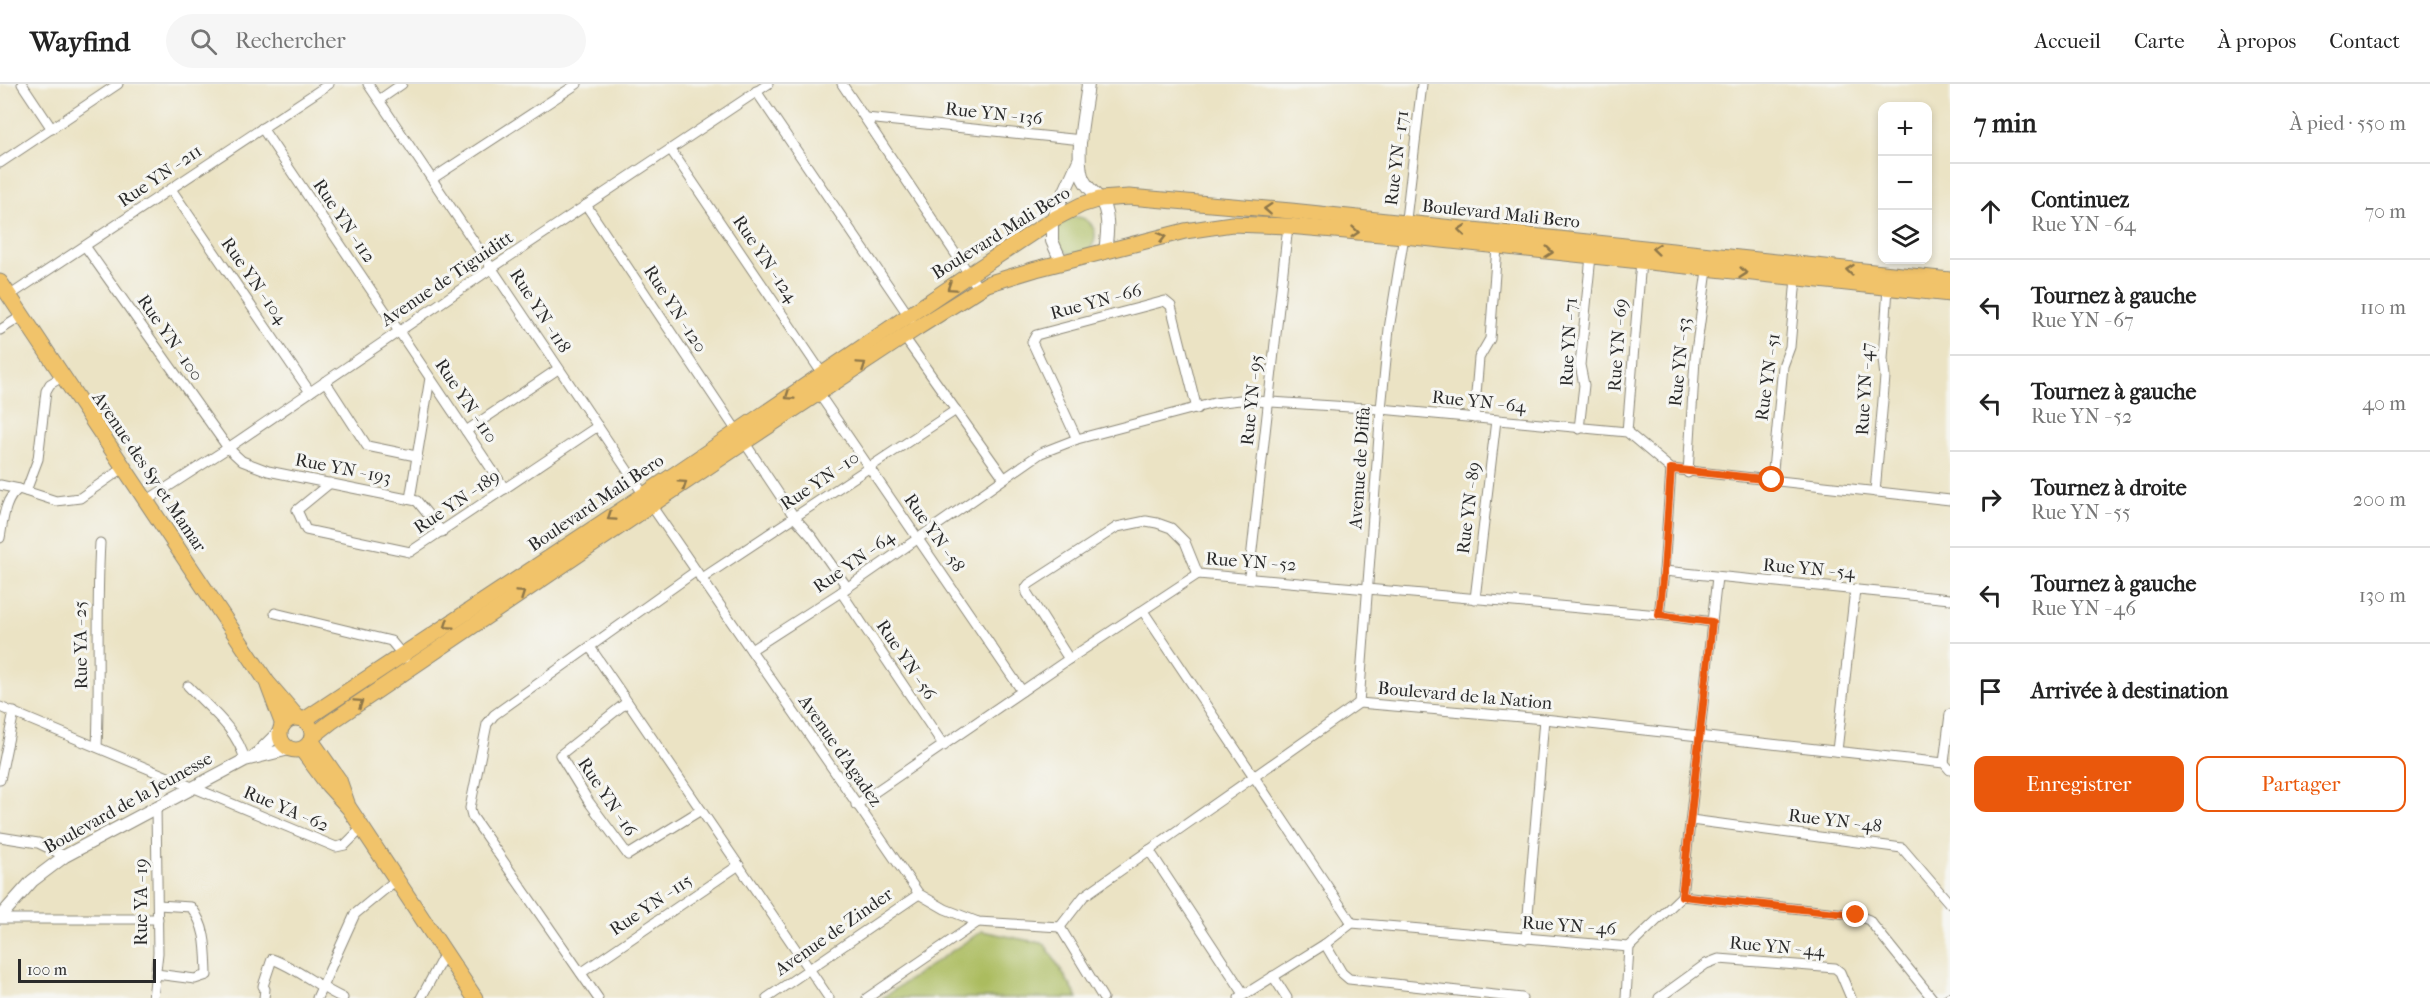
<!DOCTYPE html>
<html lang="fr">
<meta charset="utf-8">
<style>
body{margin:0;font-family:"IM FELL French Canon",serif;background:#f6f6f6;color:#222}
.controls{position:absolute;right:18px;top:18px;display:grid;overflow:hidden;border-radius:12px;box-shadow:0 3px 9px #0003}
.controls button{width:54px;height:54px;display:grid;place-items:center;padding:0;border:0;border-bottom:2px solid #e0e0e0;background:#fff;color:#222;font:30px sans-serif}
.scale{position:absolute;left:18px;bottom:15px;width:138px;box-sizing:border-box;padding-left:6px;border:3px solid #2b2b2b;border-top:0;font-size:16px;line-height:21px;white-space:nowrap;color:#2b2b2b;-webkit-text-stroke:4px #f6f6f2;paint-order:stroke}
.stop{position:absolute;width:18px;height:18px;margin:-14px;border:4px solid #ea580c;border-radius:50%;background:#fff}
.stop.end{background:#ea580c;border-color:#fff;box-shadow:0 2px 6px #0008}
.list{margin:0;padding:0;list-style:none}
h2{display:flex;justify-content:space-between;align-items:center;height:78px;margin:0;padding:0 24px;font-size:26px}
h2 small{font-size:20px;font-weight:400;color:#767676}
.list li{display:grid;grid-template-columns:39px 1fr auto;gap:18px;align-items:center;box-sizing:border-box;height:96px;padding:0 24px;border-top:2px solid #e0e0e0}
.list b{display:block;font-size:22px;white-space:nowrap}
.list p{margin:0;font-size:20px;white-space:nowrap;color:#767676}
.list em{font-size:20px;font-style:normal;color:#767676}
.actions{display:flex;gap:12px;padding:18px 24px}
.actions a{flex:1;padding:14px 0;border:2px solid #ea580c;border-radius:12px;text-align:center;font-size:21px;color:#ea580c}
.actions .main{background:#ea580c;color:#fff}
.icon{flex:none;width:33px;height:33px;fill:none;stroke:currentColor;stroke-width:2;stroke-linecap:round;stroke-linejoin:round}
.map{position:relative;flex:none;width:1950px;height:914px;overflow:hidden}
header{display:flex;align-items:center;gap:36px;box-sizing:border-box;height:84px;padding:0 30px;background:#fff;border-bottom:2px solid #e0e0e0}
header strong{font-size:28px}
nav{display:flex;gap:33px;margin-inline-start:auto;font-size:21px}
.search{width:420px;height:54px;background:#f6f6f6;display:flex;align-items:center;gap:15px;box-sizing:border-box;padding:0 21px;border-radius:33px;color:#767676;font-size:22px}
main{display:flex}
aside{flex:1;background:#fff}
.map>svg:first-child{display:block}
.green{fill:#abbc5f;stroke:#6b7445;stroke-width:1.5}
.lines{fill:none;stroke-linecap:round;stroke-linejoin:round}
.minor-casing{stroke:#8b8778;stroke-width:11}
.tertiary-casing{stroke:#8b8778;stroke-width:14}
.primary-casing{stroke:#8b8778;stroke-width:17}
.trunk-casing{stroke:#8b8778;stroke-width:17}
.minor{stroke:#fff;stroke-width:9}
.tertiary{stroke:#fff;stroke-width:12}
.primary{stroke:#f1c36a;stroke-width:15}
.trunk{stroke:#f1c36a;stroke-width:15}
.oneway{stroke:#8e774a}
.route{stroke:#ea580c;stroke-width:8}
.labels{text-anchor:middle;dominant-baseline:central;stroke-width:6;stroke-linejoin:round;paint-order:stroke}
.street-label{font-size:18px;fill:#2b2b2b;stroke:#f6f6f2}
</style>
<header>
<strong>Wayfind</strong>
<div class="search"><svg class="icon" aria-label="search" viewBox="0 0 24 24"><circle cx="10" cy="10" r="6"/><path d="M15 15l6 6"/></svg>Rechercher</div>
<nav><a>Accueil</a><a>Carte</a><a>À propos</a><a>Contact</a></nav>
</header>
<main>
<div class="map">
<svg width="1950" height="914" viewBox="0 0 1950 914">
<rect width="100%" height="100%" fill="#f6f6f2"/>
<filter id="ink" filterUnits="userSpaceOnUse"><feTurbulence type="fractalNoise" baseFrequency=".0167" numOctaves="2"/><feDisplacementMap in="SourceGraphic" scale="12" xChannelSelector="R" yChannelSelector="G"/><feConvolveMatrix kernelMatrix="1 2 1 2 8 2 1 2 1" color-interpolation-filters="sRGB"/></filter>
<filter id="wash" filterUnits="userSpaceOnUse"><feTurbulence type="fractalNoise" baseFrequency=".008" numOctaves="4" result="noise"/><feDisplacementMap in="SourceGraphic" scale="24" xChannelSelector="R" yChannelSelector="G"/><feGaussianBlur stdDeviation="1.35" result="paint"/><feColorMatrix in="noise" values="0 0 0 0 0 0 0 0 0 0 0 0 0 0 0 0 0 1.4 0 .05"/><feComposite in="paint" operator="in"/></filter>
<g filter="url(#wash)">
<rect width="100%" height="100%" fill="#ebe3c4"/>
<!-- green -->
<g class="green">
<circle cx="1076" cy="152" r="19"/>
<polygon points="982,847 1045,860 1078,914 882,914"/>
</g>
</g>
<g filter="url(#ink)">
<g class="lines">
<defs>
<g id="minor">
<polyline points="22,0 52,45"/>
<polyline points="368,0 644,411 919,810 945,825 978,838 1060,843"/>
<polyline points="842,0 979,205"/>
<polyline points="756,7 911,235"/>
<polyline points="379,16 402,0"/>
<polyline points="866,34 1082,56"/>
<polyline points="262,44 505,405"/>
<polyline points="671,66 824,292"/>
<polyline points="0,79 118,0"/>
<polyline points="432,95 577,0"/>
<polyline points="171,105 310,308"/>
<polyline points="586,121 795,434 812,453 847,503"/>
<polyline points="85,162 228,364 242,377 268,387 417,417 442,448"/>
<polyline points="9,212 329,0"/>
<polyline points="0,246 22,232"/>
<polyline points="904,253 1004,394"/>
<polyline points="325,297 367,362 416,372"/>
<polyline points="819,310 1022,607"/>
<polyline points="1474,334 1479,274 1490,255 1497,163"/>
<polyline points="1579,345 1584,301 1580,281 1591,172"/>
<polyline points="466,347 558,285"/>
<polyline points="1627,348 1641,177"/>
<polyline points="1077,355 1032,258 1036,251 1165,217 1171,222 1197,325"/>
<polyline points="1688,389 1695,275 1708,179"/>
<polyline points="1772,396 1783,282 1790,263 1796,194"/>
<polyline points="330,399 297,426 306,446 410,468 598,342"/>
<polyline points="0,401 19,405"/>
<polyline points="26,407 38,375 46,307 50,300 62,293"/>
<polyline points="1875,408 1885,293 1883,275 1888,204"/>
<polyline points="410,415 430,294"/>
<polyline points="146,417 228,364 492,184 768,0"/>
<path d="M 0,454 C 3,438 4,414 19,405 L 56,417 L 80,414 L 123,384"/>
<polyline points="1664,487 1950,515"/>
<polyline points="1249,493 1288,142"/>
<polyline points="701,495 956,326"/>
<polyline points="841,508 944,662"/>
<polyline points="1475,515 1496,336"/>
<polyline points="1143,527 1352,839"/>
<polyline points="275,529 391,557 405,574"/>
<polyline points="1659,531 1664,487 1671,385"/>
<polyline points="590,563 829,914"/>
<polyline points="751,566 841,508 1041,369 1077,355 1214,319 1240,316 1381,325 1627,348 1671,385 1950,416"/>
<polyline points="1069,575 1027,509 1026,504 1029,500 1117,443 1146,437 1157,439 1171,444 1185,458 1198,490"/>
<path d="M 188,602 C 210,625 237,645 245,676"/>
<polyline points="627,618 560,671 589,718 628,771 701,726"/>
<polyline points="1359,619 1381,325 1389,245 1404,152 1422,0"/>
<polyline points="0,623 336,763 345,761 362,744"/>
<path d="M 97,663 C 100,595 96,527 100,459"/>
<polyline points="1837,667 1855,505"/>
<polyline points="1944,679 1950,630"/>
<polyline points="0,696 14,628"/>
<polyline points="856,721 1069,575 1198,490 1659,531 1712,538"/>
<polyline points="1691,736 1902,764 1950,820"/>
<polyline points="0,753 38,759 65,772"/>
<polyline points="1149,766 1244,910"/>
<polyline points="1682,812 1717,493"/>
<polyline points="0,835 158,835"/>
<polyline points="1060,843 1084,812 1359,619 1544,635 1944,679 1950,686"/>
<polyline points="1060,843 1103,914"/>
<polyline points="1526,855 1544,635"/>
<polyline points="1325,860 1342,889 1349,895 1522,914"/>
<polyline points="581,889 739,781"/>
<path d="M 156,890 L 195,895 L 207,891 C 206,866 207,843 191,823 L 158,821"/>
<polyline points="1273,892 1287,914"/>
<polyline points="153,914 158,869 156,722"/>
<path d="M 264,914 L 265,905 L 263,902 L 272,875 C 297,884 318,903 343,914"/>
<polyline points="317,914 355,830 396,796"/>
<polyline points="421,914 445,869"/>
<polyline points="598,914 472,732 470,724 487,640 494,631 696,487"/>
<polyline points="767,914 919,810"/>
<polyline points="867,914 978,838"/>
<polyline points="1239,914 1325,860 1352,839 1629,863 1682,812 1856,831 1869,836 1932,914"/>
<polyline points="1626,914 1629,863"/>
<polyline points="1659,914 1706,880 1719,875 1835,884 1840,888 1851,914"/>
<polyline points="1948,914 1950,913"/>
</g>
<g id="tertiary">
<path d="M 1088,0 C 1085,27 1075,66 1082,92 C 1085,102 1093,107 1099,114 C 1111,129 1107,151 1105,168"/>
<polyline points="1062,179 1052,157 1052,136 1079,76"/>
<polyline points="255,672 280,647"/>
<polyline points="0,833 32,797 65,772 245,676 289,665"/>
</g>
<g id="primary">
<polyline points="304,636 644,411 970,190 1052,136 1081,121 1100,115 1129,113 1291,127 1950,196"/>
<polyline points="312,653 331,638 743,359 917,244 987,200 1036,185 1185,147 1232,140 1288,142 1404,152 1950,210"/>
</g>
<g id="trunk">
<polyline points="0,198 267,598 298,634"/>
<polyline points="268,601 283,641"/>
<circle cx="296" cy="650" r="16"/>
<polyline points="311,656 339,696 347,719"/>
<polyline points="302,666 328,701 349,724 475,914"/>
</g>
</defs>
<!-- minor casing -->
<use href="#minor" class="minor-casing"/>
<!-- tertiary casing -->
<use href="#tertiary" class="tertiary-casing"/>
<!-- primary casing -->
<use href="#primary" class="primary-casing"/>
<!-- trunk casing -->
<use href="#trunk" class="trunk-casing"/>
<!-- minor -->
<use href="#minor" class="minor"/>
<!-- tertiary -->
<use href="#tertiary" class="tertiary"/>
<!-- primary -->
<use href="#primary" class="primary"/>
<!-- trunk -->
<use href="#trunk" class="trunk"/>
</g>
<!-- one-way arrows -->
<defs><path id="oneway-chevron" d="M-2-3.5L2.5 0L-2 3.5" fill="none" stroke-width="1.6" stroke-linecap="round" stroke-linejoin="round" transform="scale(1.5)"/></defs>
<g class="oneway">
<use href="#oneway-chevron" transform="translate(1268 125) rotate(-176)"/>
<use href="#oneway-chevron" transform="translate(1462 146) rotate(-174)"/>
<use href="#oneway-chevron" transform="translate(1355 148) rotate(5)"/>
<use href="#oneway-chevron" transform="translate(1162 153) rotate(-14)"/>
<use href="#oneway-chevron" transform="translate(1656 165) rotate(-174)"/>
<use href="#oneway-chevron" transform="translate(1549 168) rotate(6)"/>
<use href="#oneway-chevron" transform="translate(1850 186) rotate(-174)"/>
<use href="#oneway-chevron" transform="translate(1743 189) rotate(6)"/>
<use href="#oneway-chevron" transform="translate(951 203) rotate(146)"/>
<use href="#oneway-chevron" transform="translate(862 281) rotate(-34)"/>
<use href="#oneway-chevron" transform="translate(789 312) rotate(146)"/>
<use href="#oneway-chevron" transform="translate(683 400) rotate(-34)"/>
<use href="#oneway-chevron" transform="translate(611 433) rotate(146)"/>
<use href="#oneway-chevron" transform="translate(521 510) rotate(-34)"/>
<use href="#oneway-chevron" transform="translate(448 541) rotate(146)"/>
<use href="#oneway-chevron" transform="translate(359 619) rotate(-34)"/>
</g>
</g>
<g class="lines" filter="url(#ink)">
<!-- route -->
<polyline class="route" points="1772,396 1671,385 1664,487 1659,531 1712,538 1682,812 1856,831"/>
</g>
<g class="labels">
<!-- street labels -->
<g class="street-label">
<text transform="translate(994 30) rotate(6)">Rue YN - 136</text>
<text transform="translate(1397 74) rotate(-83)">Rue YN - 171</text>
<text transform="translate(160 92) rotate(-34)">Rue YN - 211</text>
<text transform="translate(1501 130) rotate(6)">Boulevard Mali Bero</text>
<text transform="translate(344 137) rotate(56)">Rue YN - 112</text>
<text transform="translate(1001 149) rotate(-32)">Boulevard Mali Bero</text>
<text transform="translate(765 175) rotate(56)">Rue YN - 124</text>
<text transform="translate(447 195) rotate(-34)">Avenue de Tiguiditt</text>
<text transform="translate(254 197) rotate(55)">Rue YN - 104</text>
<text transform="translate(1096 218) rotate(-15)">Rue YN - 66</text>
<text transform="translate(675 225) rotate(57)">Rue YN - 120</text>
<text transform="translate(540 227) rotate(57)">Rue YN - 118</text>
<text transform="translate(170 254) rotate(55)">Rue YN - 100</text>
<text transform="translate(1569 258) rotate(-87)">Rue YN - 71</text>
<text transform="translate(1618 261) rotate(-86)">Rue YN - 69</text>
<text transform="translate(1680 278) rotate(-84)">Rue YN - 53</text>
<text transform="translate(1768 293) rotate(-82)">Rue YN - 51</text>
<text transform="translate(1865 305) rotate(-87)">Rue YN - 47</text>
<text transform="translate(1252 316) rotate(-84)">Rue YN - 95</text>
<text transform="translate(466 317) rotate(56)">Rue YN - 110</text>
<text transform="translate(1479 318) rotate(6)">Rue YN - 64</text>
<text transform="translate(1360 384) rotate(-86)">Avenue de Diffa</text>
<text transform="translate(343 385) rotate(11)">Rue YN - 193</text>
<text transform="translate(149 388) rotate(56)">Avenue des Sy et Mamar</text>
<text transform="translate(820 397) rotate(-34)">Rue YN - 10</text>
<text transform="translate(457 418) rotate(-34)">Rue YN - 189</text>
<text transform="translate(596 419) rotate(-34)">Boulevard Mali Bero</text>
<text transform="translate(1469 424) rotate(-83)">Rue YN - 89</text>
<text transform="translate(934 449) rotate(55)">Rue YN - 58</text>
<text transform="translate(854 478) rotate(-35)">Rue YN - 64</text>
<text transform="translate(1251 478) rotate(4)">Rue YN - 52</text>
<text transform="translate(1809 485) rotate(5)">Rue YN - 54</text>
<text transform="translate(81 561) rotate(-91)">Rue YA - 25</text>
<text transform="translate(906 576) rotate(56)">Rue YN - 56</text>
<text transform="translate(1465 612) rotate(5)">Boulevard de la Nation</text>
<text transform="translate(840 667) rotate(55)">Avenue d'Agadez</text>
<text transform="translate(607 713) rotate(56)">Rue YN - 16</text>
<text transform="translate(128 719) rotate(-29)">Boulevard de la Jeunesse</text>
<text transform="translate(286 725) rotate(23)">Rue YA - 62</text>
<text transform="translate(1835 737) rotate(7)">Rue YN - 48</text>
<text transform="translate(141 818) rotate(-90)">Rue YA - 19</text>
<text transform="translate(651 821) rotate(-34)">Rue YN - 115</text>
<text transform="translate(1569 842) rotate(4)">Rue YN - 46</text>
<text transform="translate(834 848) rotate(-35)">Avenue de Zinder</text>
<text transform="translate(1777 863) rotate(5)">Rue YN - 44</text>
</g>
</g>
</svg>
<div class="controls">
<button>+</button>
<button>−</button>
<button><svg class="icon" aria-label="layers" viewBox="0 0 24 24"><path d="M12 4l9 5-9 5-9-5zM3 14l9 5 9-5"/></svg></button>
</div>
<div class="scale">100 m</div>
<div class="stop" style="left:1772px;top:396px"></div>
<div class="stop end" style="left:1856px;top:831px"></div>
</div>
<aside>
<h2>7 min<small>À pied · 550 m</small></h2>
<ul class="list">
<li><svg class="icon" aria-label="ahead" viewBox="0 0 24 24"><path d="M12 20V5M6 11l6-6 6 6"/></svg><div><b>Continuez</b><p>Rue YN - 64</p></div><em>70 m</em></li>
<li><svg class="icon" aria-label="left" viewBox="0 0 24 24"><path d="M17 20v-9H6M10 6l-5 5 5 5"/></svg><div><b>Tournez à gauche</b><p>Rue YN - 67</p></div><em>110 m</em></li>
<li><svg class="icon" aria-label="left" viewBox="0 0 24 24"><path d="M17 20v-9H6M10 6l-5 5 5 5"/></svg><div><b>Tournez à gauche</b><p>Rue YN - 52</p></div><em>40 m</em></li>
<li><svg class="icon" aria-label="right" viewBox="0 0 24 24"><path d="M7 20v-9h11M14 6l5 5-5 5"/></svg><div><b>Tournez à droite</b><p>Rue YN - 55</p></div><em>200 m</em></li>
<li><svg class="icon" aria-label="left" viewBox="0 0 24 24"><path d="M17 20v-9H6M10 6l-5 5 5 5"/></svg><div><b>Tournez à gauche</b><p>Rue YN - 46</p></div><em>130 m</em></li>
<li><svg class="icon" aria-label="arrive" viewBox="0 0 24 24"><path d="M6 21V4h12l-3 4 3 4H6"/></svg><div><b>Arrivée à destination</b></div></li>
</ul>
<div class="actions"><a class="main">Enregistrer</a><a>Partager</a></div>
</aside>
</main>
